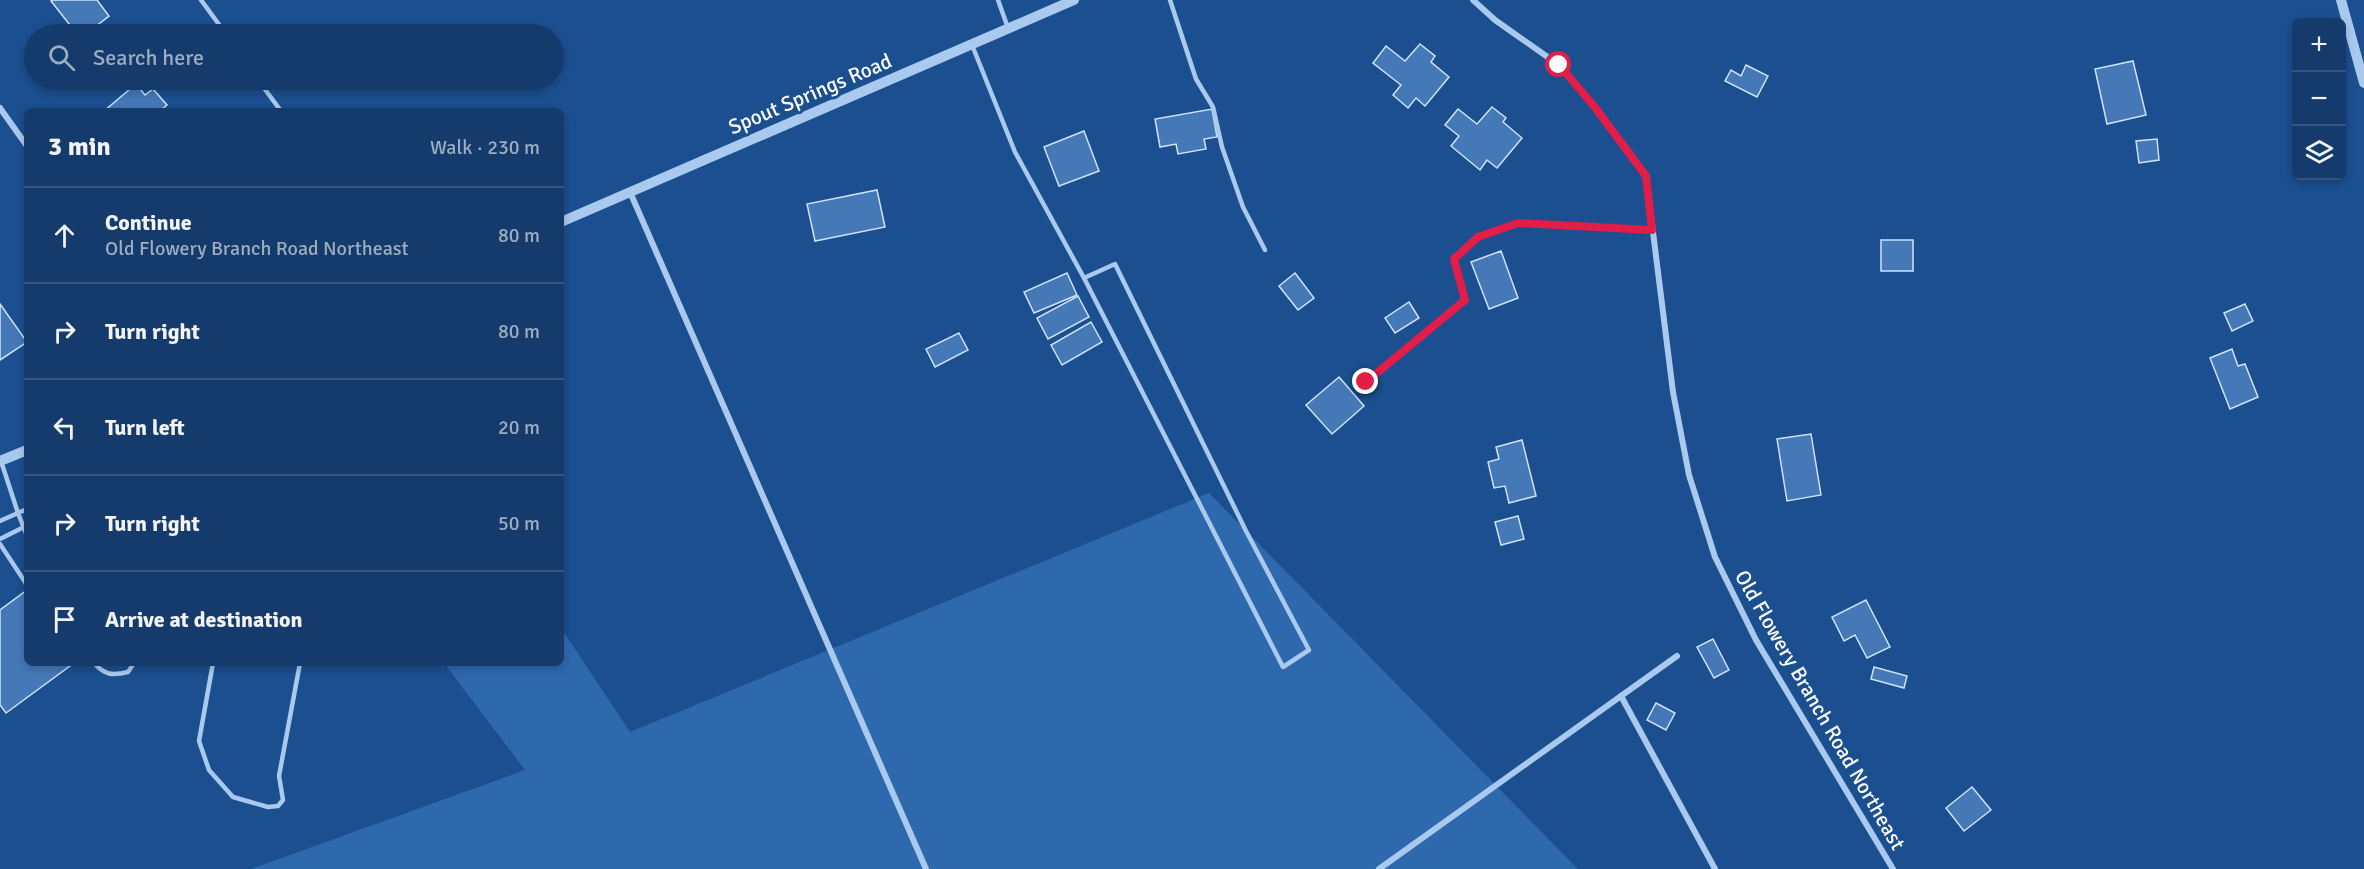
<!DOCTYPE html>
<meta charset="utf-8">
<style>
body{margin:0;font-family:Signika,sans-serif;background:#1d4271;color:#f1f3f6}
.controls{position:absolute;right:18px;top:18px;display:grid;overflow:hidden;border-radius:9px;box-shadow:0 3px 9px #0003}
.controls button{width:54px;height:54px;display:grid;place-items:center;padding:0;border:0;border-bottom:2px solid #33557e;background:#143b6b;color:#f1f3f6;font:30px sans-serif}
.stop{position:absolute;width:18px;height:18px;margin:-14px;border:4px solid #e11d48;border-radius:50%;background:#fff}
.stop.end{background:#e11d48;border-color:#fff;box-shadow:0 2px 6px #0008}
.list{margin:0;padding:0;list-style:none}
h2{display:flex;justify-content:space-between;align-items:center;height:78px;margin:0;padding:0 24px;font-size:26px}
h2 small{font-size:20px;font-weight:400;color:#9dadc1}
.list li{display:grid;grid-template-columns:39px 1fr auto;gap:18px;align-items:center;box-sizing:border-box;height:96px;padding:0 24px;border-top:2px solid #33557e}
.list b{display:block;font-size:22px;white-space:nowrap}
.list p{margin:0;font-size:20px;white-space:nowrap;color:#9dadc1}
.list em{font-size:20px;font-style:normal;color:#9dadc1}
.icon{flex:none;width:33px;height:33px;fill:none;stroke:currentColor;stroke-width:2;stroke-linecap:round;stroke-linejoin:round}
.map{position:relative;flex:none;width:2364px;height:869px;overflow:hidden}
.search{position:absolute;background:#143b6b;box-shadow:0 3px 9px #0003;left:24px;top:24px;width:540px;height:66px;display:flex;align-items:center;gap:15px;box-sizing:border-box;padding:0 21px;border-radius:33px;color:#9dadc1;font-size:22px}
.panel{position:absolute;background:#143b6b;box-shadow:0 3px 9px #0003;left:24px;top:108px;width:540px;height:558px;border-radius:9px}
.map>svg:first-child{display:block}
.green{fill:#2e69ad}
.building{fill:#4478b7;stroke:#cfe3fa;stroke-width:1.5}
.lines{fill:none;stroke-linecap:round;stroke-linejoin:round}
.service{stroke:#a9c9ee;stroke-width:4.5}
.minor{stroke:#a9c9ee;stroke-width:6}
.tertiary{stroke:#a9c9ee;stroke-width:10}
.route{stroke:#e11d48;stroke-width:8}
.labels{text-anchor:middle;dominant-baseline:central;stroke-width:6;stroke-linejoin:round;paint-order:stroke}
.street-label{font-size:21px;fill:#fff;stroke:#1b4f8f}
</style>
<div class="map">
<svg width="2364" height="869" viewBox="0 0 2364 869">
<rect width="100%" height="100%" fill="#1b4f8f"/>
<!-- green -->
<polygon class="green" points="1209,493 1578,869 251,869 525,770 444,663 561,663 561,628 630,732"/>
<!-- building -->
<g class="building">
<polygon points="53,0 97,0 109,16 86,34 77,34 51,1"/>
<polygon points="1420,44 1435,56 1431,62 1449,77 1425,106 1416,98 1408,108 1393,95 1401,85 1373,63 1386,46 1405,61"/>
<polygon points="2133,61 2146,115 2107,124 2095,69"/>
<polygon points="1746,65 1768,76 1757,97 1725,81 1731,70 1741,76"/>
<polygon points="136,84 145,95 153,89 167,105 160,111 104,111"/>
<polygon points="1492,107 1506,118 1503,122 1522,138 1497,168 1487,160 1480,170 1451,146 1459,136 1445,125 1458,109 1477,124"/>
<polygon points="1212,109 1217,137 1204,139 1206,149 1178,154 1176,144 1160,147 1155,119"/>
<polygon points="1084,131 1099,171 1059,186 1044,147"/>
<polygon points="2157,139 2159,160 2139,163 2136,141"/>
<polygon points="877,190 885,227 815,241 807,204"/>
<rect x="1881" y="240" width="32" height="31"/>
<polygon points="1501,251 1518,298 1489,309 1471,262"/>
<polygon points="1067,273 1077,295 1034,313 1024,292"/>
<polygon points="1295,273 1314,298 1298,310 1279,286"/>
<polygon points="1078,296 1089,317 1048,339 1037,318"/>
<polygon points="1409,302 1419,318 1395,333 1385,318"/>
<polygon points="0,304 27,342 0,360"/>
<polygon points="2245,304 2253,321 2232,331 2224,313"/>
<polygon points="1091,322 1102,342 1062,365 1051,345"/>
<polygon points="959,333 968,350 935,367 926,349"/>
<polygon points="2232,349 2238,366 2245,364 2258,397 2230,409 2210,358"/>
<polygon points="1339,377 1364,406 1332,434 1306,405"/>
<polygon points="1811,434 1821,495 1787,501 1777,439"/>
<polygon points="1522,440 1536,496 1509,503 1505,486 1494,488 1488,462 1499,459 1496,447"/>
<polygon points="1518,516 1524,539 1501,545 1495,522"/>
<polygon points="27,590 27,663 74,663 6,713 0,705 0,610"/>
<polygon points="1866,600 1890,647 1867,658 1855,635 1844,641 1832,617"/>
<polygon points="1713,639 1729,670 1714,678 1697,647"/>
<polygon points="1874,667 1907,676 1904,688 1871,679"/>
<polygon points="1656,703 1675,713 1666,730 1647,720"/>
<polygon points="1972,787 1991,810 1964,831 1946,808"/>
</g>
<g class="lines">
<!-- service -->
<g class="service">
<polyline points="201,0 226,34"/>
<polyline points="998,0 1008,28"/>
<polyline points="1170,0 1196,79 1213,107 1222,147 1243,207 1265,250"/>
<polyline points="972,45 1015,152 1084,278 1283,667 1309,650 1246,531 1115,264 1084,278"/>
<polyline points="258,80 281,111"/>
<polyline points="1366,382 1465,300 1454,259 1478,237 1518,223 1652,230"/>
<polyline points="1,461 18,513 27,509"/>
<polyline points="0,521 18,513 27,536"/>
<polyline points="0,539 22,528"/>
<polyline points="0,544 27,585"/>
<path d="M 94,663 C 105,675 112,676 128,672 L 134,663"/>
<polyline points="213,663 199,741 209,770 233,797 268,807 278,806 283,800 279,776 300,663"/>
</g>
<!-- minor -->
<g class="minor">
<polyline points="1473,0 1495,20 1559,65 1594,106 1646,176 1673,392 1689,475 1715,557 1756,640 1893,869"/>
<polyline points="0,108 27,146"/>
<polyline points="630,192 926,869"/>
<polyline points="1621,696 1715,869"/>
<polyline points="1379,869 1677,656"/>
</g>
<!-- tertiary -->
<g class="tertiary">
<polyline points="2341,0 2364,83"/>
<polyline points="561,222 1074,0"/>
<polyline points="0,461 27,450"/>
</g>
</g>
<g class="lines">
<!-- route -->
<polyline class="route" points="1366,382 1465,300 1454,259 1478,237 1518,223 1652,230 1646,176 1594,106 1559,65"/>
</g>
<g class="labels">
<!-- street labels -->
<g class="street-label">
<text transform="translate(810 94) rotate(-23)">Spout Springs Road</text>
<text transform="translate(1820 710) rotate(60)">Old Flowery Branch Road Northeast</text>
</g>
</g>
</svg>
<div class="controls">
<button>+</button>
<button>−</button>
<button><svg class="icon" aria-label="layers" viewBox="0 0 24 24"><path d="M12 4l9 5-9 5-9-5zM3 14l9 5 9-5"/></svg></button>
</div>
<div class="stop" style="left:1559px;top:65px"></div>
<div class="stop end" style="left:1366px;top:382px"></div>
<div class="search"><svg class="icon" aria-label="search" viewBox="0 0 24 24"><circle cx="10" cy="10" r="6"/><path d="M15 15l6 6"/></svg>Search here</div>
<section class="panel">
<h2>3 min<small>Walk · 230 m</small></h2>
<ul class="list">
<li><svg class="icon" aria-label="ahead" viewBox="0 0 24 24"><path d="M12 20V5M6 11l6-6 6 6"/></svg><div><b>Continue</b><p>Old Flowery Branch Road Northeast</p></div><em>80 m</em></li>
<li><svg class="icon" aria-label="right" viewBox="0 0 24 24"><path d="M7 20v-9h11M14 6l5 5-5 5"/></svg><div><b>Turn right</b></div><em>80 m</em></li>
<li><svg class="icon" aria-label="left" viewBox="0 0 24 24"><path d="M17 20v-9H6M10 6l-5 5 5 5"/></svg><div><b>Turn left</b></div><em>20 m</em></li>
<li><svg class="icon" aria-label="right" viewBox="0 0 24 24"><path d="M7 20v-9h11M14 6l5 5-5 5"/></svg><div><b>Turn right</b></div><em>50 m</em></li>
<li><svg class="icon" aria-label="arrive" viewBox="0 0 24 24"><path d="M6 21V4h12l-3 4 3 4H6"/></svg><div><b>Arrive at destination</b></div></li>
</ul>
</section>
</div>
